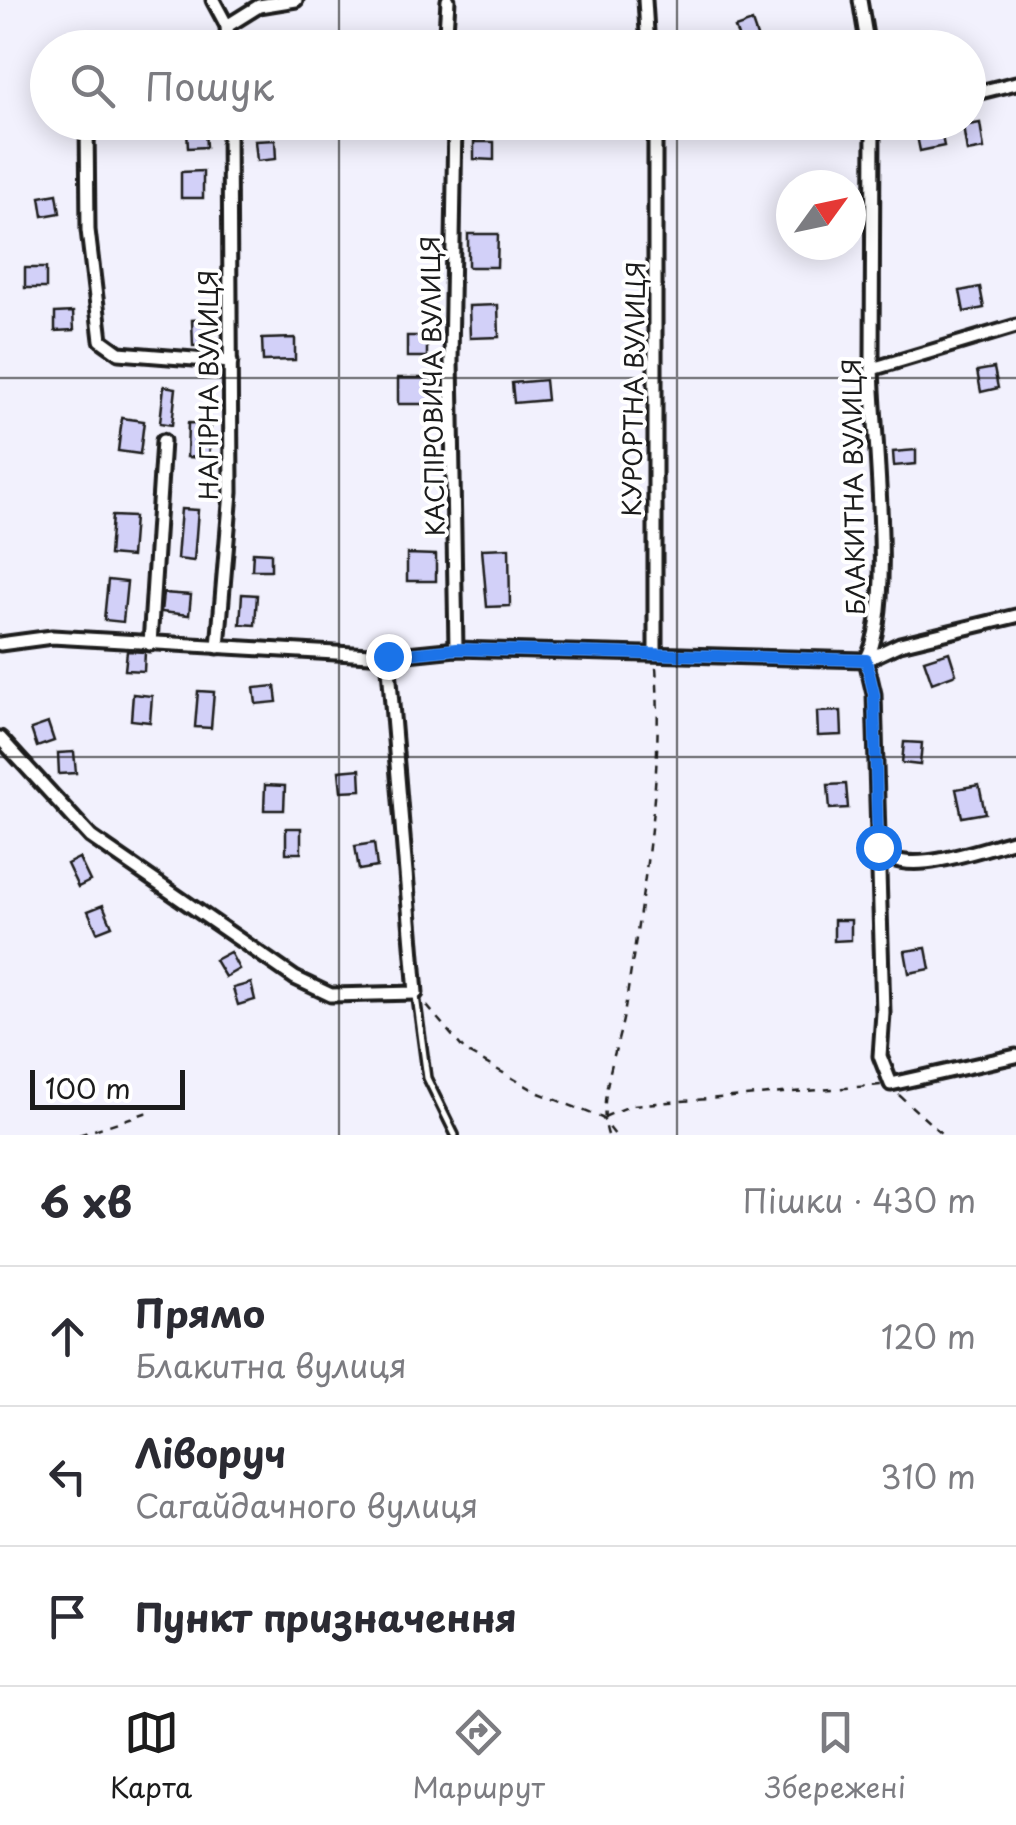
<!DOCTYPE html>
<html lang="uk">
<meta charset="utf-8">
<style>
body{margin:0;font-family:"Playpen Sans",sans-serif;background:#f7f7f7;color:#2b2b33}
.compass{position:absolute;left:776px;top:170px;width:90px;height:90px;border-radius:50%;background:#fff;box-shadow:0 5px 25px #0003;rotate:57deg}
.scale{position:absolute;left:30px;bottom:25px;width:155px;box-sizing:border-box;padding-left:10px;border:5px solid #1c1c1c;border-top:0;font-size:28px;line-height:35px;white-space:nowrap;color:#1c1c1c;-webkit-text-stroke:8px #fff;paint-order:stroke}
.stop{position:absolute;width:30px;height:30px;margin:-22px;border:8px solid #1a73e8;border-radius:50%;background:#fff}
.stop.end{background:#1a73e8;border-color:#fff;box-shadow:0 2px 10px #0008}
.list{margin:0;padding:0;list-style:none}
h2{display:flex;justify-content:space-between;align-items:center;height:130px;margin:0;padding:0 40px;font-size:42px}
h2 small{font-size:32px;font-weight:400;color:#7c7c81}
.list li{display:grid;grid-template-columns:65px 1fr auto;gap:30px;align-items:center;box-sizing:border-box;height:140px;padding:0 40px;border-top:2px solid #e1e1e2}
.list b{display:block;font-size:38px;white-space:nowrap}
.list p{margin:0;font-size:32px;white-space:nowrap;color:#7c7c81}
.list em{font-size:32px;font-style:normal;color:#7c7c81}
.icon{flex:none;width:55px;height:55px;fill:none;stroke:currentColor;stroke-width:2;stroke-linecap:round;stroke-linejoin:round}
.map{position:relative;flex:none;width:1016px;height:1135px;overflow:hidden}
.search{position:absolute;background:#fff;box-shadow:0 5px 25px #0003;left:30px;right:30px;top:30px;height:110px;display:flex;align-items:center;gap:25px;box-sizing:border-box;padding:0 35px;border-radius:55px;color:#7c7c81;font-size:38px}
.sheet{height:550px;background:#fff}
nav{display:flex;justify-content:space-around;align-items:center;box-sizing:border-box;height:140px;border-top:2px solid #e1e1e2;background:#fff;font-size:28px;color:#7c7c81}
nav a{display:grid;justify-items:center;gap:5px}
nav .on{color:#1c1c1c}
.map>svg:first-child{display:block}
.building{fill:#d2d0f8;stroke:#1c1c1c;stroke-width:2.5}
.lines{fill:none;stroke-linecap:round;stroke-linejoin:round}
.service-casing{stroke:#1c1c1c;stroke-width:12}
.minor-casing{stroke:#1c1c1c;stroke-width:19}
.path{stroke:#1c1c1c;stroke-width:2.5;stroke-dasharray:8 8;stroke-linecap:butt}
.service{stroke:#fff;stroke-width:5}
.minor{stroke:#fff;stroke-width:11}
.route{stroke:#1a73e8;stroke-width:12}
.grid{fill:none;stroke:#1c1c1c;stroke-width:2.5;stroke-opacity:0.55}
.labels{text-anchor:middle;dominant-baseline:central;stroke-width:8;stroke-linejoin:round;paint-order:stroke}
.street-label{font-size:25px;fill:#1c1c1c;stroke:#fff}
</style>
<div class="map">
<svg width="1016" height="1135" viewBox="0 0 1016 1135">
<rect width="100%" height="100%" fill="#f2f1fd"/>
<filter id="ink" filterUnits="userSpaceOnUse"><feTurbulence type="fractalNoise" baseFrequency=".01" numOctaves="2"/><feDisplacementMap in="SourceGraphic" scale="20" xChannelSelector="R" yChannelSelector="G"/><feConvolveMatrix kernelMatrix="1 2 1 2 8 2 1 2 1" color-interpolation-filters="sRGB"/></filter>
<g filter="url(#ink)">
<!-- building -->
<g class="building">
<polygon points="752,22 761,48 742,48 735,28"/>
<polygon points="980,123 984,149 967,152 963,126"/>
<polygon points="940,127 944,146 920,151 916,131"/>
<polygon points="205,129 206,147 188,148 187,130"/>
<polygon points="275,140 276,159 257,161 255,141"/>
<polygon points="474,142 494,142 494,160 474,159"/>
<polygon points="203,171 203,198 181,198 181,172"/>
<polygon points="57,194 60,213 43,216 40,197"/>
<polygon points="468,234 498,234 497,267 468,267"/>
<rect x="25" y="268" width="21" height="20"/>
<polygon points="980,287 984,308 964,312 960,291"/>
<polygon points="498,305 499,337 470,338 469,306"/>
<polygon points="73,312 74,330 55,331 55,313"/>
<polygon points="209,319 211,345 193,346 192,320"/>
<rect x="407" y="336" width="20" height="21"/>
<polygon points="295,338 295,360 263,361 262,339"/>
<polygon points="994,368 998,388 981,392 977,371"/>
<rect x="398" y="378" width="33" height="26"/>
<polygon points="545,380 547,400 514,403 512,383"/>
<polygon points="164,386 176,388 172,425 160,423"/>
<polygon points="122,418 144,421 140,454 118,451"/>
<polygon points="188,423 211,424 209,458 187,457"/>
<polygon points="916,450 916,464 894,466 893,452"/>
<polygon points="181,509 198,510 194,561 177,559"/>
<polygon points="112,516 134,517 131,557 109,555"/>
<polygon points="509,548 510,606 487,607 482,549"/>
<polygon points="253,552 271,553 271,570 252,570"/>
<polygon points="407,554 436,555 436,581 407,581"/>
<polygon points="108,580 127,582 123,622 104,620"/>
<polygon points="163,593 191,595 189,615 161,612"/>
<polygon points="242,594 257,595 255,625 240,624"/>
<polygon points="127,651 145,652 144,671 125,670"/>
<polygon points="949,652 956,674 932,683 924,660"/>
<polygon points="275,686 277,702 256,704 254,688"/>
<polygon points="198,691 214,692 211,728 195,727"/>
<polygon points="133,694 152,696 150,722 131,720"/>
<polygon points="841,711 842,735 818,736 817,712"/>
<polygon points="48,723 54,741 37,747 31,729"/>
<polygon points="904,742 922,743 920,765 902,763"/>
<polygon points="74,752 76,773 59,774 58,753"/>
<polygon points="360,769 361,790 341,791 339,771"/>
<polygon points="846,784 848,808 830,809 828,785"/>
<polygon points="265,785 285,786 284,810 264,810"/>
<polygon points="979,785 985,813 962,817 956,789"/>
<rect x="286" y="828" width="15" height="25"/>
<polygon points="374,843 377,867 359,870 355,846"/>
<polygon points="79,858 90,881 78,887 67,864"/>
<polygon points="103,905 112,926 97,932 88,911"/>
<polygon points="834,920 851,920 851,940 834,941"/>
<polygon points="926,948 930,969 909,973 905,951"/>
<polygon points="230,952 239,969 225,977 215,960"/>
<polygon points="251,983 255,1000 238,1005 233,988"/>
</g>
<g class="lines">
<defs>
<polyline id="service" points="416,996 427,1078 455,1135"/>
<g id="minor">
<polyline points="213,0 227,26 228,48"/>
<polyline points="645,0 648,48"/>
<polyline points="860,0 868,48"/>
<polyline points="227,26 259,6 296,0"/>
<polyline points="445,48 448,0"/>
<polyline points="968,95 1016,83"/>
<polyline points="87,122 88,230 101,340 119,353 231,362"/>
<polyline points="455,122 451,361 456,649"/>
<path d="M 873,122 C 872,204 872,285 872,366 C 873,433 896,609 866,660 L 874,694 L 883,1013 L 880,1056 L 891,1084 L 1016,1056"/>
<polyline points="655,128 755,122"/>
<polyline points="872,369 1016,326"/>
<polyline points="0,644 52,637 388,656 456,649 866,660 900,644 1016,616"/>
<polyline points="150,644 163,441"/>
<polyline points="218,647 231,492 229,122"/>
<polyline points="655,651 655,122"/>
<polyline points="0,738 91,837 295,978 331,995 416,993 388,656"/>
<path d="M 878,847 C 899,882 982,848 1016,840"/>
</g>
</defs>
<!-- service casing -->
<use href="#service" class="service-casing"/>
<!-- minor casing -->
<use href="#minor" class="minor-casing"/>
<!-- path -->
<g class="path">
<polyline points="427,1006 466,1052 539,1093 602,1118 615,1135"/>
<polyline points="899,1095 943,1135"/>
<polyline points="604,1117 632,1105 882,1085"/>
<polyline points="79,1135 148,1112"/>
<path d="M 608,1135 C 596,1099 619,1047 625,1009 C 642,897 664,781 656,667"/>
</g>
<!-- service -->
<use href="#service" class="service"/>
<!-- minor -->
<use href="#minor" class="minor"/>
</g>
</g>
<g class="lines" filter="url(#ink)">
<!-- route -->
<polyline class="route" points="388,656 456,649 866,660 874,694 878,847"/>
</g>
<!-- grid -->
<path class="grid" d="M 339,0 L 339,48M 677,0 L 677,48M 339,122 L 339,1135M 677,122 L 677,1135M 0,378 L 1016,378M 0,757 L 1016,757"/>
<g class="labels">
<!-- street labels -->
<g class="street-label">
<text transform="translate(208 385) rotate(-90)">НАГІРНА ВУЛИЦЯ</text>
<text transform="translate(432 386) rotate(-91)">КАСПІРОВИЧА ВУЛИЦЯ</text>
<text transform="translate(633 389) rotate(-89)">КУРОРТНА ВУЛИЦЯ</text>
<text transform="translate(853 487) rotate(-91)">БЛАКИТНА ВУЛИЦЯ</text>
</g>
</g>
</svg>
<svg class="compass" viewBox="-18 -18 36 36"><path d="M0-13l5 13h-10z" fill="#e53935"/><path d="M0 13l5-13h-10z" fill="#7c7c81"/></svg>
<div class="scale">100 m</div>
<div class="stop" style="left:878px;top:847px"></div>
<div class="stop end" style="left:388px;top:656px"></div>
<div class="search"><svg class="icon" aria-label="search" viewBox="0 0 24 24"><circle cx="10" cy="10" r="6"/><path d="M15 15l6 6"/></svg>Пошук</div>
</div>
<section class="sheet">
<h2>6 хв<small>Пішки · 430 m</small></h2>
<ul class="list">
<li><svg class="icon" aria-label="ahead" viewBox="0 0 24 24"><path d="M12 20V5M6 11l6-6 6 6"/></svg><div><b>Прямо</b><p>Блакитна вулиця</p></div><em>120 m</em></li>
<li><svg class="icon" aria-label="left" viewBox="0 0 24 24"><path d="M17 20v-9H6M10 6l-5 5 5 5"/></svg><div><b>Ліворуч</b><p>Сагайдачного вулиця</p></div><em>310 m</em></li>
<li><svg class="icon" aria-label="arrive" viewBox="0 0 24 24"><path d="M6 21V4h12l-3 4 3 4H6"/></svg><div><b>Пункт призначення</b></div></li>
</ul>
</section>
<nav>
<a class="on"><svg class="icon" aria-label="map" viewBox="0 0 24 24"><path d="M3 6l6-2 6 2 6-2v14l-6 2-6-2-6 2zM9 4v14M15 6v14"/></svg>Карта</a>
<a><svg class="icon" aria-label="directions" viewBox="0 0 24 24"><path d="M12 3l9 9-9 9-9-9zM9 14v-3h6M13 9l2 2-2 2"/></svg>Маршрут</a>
<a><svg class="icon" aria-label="saved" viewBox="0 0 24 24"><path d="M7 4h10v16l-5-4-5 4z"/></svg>Збережені</a>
</nav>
